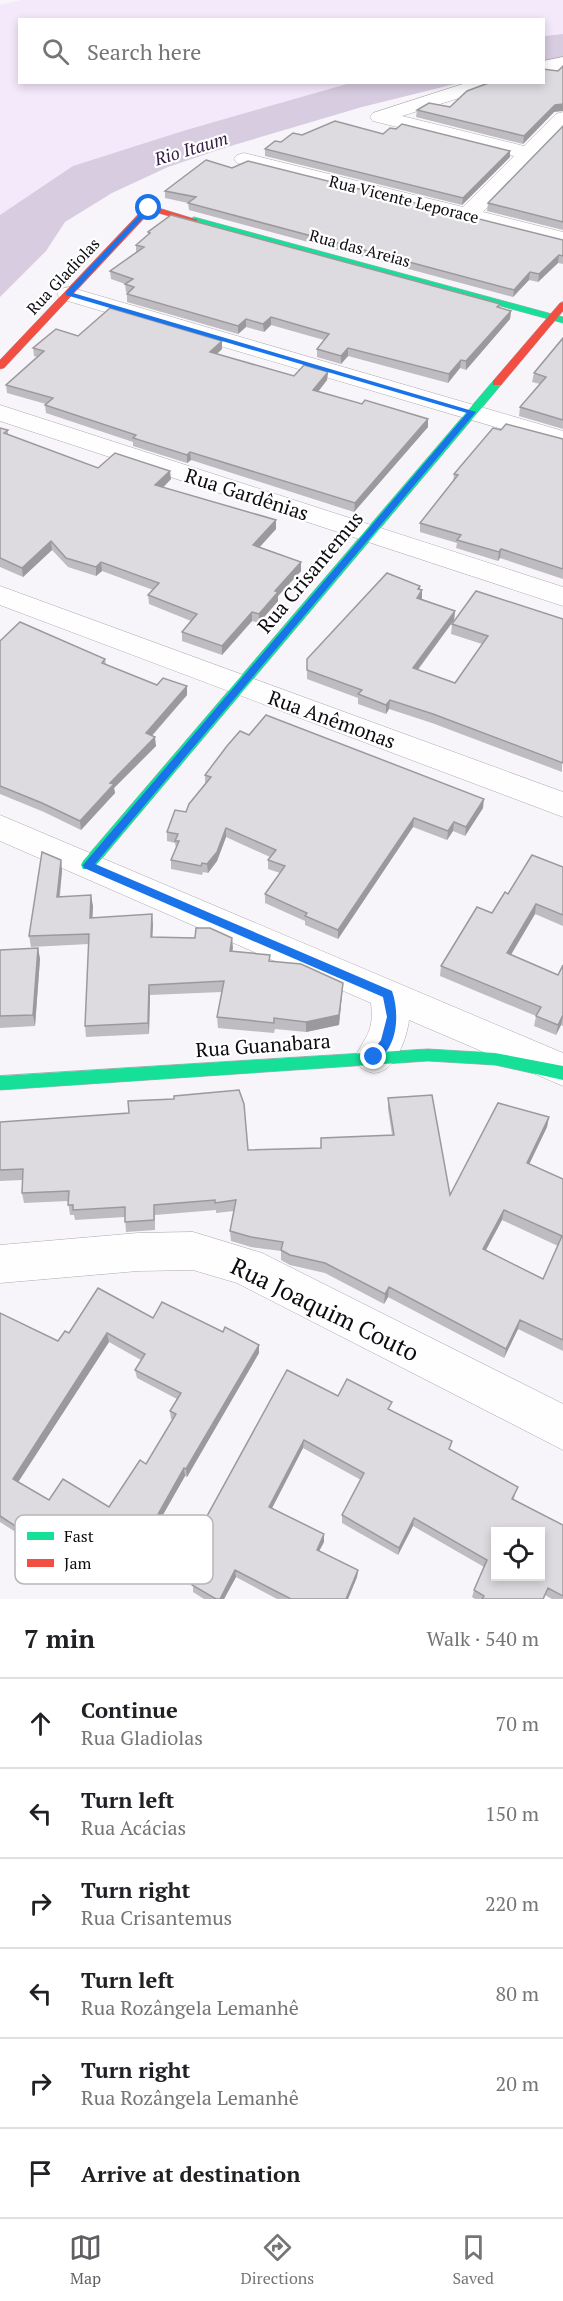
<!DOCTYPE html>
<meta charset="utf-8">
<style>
body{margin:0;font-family:"PT Serif",serif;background:#f6f6f6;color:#202124}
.controls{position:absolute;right:18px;bottom:18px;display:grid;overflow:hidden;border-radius:0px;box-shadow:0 3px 9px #0003}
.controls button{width:54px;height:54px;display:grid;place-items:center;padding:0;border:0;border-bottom:2px solid #e0e0e0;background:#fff;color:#202124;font:30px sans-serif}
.stop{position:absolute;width:18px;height:18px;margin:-14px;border:4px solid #1a73e8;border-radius:50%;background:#fff}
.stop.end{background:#1a73e8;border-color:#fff;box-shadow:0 2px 6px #0008}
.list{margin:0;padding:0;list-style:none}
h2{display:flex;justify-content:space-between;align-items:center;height:78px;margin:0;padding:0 24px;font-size:26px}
h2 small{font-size:20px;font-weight:400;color:#757577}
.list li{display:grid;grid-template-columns:39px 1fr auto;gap:18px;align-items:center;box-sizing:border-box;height:90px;padding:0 24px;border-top:2px solid #e0e0e0}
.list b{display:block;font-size:22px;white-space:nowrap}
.list p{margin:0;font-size:20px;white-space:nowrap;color:#757577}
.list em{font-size:20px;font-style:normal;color:#757577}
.icon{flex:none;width:33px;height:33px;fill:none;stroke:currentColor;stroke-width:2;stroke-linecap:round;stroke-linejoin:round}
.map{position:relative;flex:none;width:563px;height:1599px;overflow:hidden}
.search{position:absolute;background:#fff;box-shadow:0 3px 9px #0003;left:18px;right:18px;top:18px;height:66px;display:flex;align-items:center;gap:15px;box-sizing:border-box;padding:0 21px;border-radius:0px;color:#757577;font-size:22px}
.sheet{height:618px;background:#fff}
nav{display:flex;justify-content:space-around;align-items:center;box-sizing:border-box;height:84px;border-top:2px solid #e0e0e0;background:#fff;font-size:16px;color:#757577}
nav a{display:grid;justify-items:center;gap:3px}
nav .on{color:#605e62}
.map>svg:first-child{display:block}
.green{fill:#f4e9fb}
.water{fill:#d8cce0}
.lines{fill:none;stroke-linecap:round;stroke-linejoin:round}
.street-casing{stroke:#adabaf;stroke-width:1}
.fast-casing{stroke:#adabaf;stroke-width:1}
.jam-casing{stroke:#adabaf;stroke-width:1}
.street{fill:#fefefe;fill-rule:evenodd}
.fast{fill:#16e098;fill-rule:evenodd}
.jam{fill:#f24e42;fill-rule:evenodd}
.wall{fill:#bebcc0;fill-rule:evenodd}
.shaded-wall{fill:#9b999c}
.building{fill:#dddbdf;stroke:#9b999c;stroke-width:1.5;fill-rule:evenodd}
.route{fill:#1a73e8}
.labels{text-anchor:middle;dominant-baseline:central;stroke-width:4.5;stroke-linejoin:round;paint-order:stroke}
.far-street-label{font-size:16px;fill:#0e0c10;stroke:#fff}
.far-water-label{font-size:18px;font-style:italic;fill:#351e43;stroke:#fff}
.street-label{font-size:20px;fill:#0e0c10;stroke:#fff}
.near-street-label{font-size:24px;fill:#0e0c10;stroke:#fff}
.key{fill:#fff;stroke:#b7b6b7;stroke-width:1.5}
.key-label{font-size:16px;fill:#0e0c10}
</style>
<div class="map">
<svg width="563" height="1599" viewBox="0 0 563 1599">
<rect width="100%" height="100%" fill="#f8f5fa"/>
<!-- green -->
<polygon class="green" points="21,0 563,0 563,34 544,36 544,20 20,20 20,82 354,83 186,130 24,200 0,215 0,5"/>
<!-- water -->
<g class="water">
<polygon points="563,34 563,58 544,61 544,36"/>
<polygon points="354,82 459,83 362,107 224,148 168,167 112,193 65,222 46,251 0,297 0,215 73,166 186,130"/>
</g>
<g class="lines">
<defs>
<g id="street">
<polygon points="563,57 563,69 544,73 544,61"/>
<polygon points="469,82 499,82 497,86 402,116 524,146 556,114 563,112 563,129 483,212 563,232 563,246 237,163 234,159 237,155 244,153 463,207 514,156 373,121 370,117 373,113"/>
<polygon points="69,287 563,431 563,447 61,299 57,294 61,289"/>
<polygon points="0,405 563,587 563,606 0,421"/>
<polygon points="0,586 563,792 563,817 0,605"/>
<path d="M 0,815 L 563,1053 L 563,1086 L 409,1020 C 407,1037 396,1072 374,1073 C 370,1073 364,1069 361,1068 L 355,1057 C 367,1034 374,1031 371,1003 L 0,841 Z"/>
<polygon points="193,1232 262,1253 563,1404 563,1450 237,1283 193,1270 138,1271 0,1283 0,1245 138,1233"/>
</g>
<g id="fast">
<polygon points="194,217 563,317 563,323 191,222 190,220"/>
<polygon points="497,380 502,383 501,385 93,869 83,869 81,865 83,861 493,381"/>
<polygon points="428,1049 495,1053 563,1066 563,1080 495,1065 428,1061 0,1090 0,1076"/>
</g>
<g id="jam">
<polygon points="149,205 198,220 194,223 151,211 4,368 0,369 0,360 146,206"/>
<polygon points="563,302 563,311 501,385 493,385 493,381 560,303"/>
</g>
</defs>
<!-- street casing -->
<use href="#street" class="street-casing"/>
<!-- fast casing -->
<use href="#fast" class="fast-casing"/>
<!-- jam casing -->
<use href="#jam" class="jam-casing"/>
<!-- street -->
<use href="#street" class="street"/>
<!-- fast -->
<use href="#fast" class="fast"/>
<!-- jam -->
<use href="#jam" class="jam"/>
</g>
<!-- wall -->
<g class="wall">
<polygon points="558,71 554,112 523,144 416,117 417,110 450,107 543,82"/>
<polygon points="563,126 563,230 487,211 488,203"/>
<polygon points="383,134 510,151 510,157 462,205 265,156 265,149 302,135"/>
<polygon points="232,168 563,240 563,264 558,263 538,282 529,280 513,297 189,210 188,203 165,198 165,191"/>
<polygon points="148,232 500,304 500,308 511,311 510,319 466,370 460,368 448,383 348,356 341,364 317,357 317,349 324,340 271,325 264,332 246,327 238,334 127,302 127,294 128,293 126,292 125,284 111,279 110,271 136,253 136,245 148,235"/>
<polygon points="78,336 222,349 217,354 294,376 328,372 327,380 318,392 428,427 354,512 191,460 187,463 133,446 133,442 46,413 45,405 46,404 7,393 6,385 37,357 34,356 33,348"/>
<polygon points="563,338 563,429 519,416 520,407 540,384 532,382 534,373"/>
<polygon points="0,428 8,430 8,435 98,468 171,479 163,488 276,520 276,529 259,548 301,571 278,596 278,601 259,623 252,621 222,655 182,641 182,632 191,621 149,604 148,595 153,590 102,571 96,576 68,567 52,550 23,577 0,567"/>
<polygon points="501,430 563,439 563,579 500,558 498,561 456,548 457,543 420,532 420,523 453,482 454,474"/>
<polygon points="420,589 422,599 455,611 454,620 418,670 455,683 482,644 451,634 452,624 563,619 562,772 432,723 389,709 386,714 358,704 358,698 307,679 307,659"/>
<polygon points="0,641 105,659 106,664 157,685 187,686 187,695 152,736 156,746 114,788 115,793 81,830 44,812 0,794"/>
<polygon points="249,735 483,808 465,836 453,831 447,840 413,827 338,939 305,925 305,921 265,903 265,894 280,873 268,869 268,860 270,857 226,837 217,861 208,873 203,872 202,875 171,869 171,860 176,848 175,843 167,841 167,832 186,812 205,784 205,775"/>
<polygon points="61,860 62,871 60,896 93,906 92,918 152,914 152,937 232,938 232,951 270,955 270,961 343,983 339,1025 306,1032 275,1029 274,1033 218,1028 217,1017 222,992 150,995 149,1034 86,1037 85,1026 89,944 31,947 29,936"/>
<polygon points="563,867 563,926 535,914 511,955 558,975 563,965 563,1026 561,1025 556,1035 534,1026 536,1016 440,976 441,966 492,913 508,894"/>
<polygon points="38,948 40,959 35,1026 0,1028 0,950"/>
<path d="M 388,1098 L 450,1195 L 549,1117 L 547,1127 L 529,1164 L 563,1179 L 563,1351 L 518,1329 L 504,1358 L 388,1297 L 384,1304 L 325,1273 L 290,1265 L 281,1260 L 281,1251 L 251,1247 L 231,1241 L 230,1231 L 234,1211 L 216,1213 L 216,1210 L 155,1215 L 155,1230 L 126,1232 L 125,1217 L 75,1220 L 74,1215 L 70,1215 L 68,1201 L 24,1203 L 22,1193 L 22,1180 L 0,1181 L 0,1122 L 248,1150 L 321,1148 L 392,1135 L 388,1109 ZM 502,1220 L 558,1246 L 543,1279 L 486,1250 Z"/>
<path d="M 0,1313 L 58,1341 L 69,1333 L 153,1318 L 223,1332 L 259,1345 L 259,1353 L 187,1477 L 185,1476 L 135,1564 L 93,1539 L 73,1569 L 0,1522 ZM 109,1342 L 141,1360 L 135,1370 L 137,1378 L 177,1399 L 170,1411 L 171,1419 L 173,1420 L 146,1464 L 109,1507 L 49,1500 L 18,1482 Z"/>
<polygon points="338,1396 391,1410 515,1495 514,1499 563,1525 563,1599 552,1599 545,1595 544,1599 475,1599 472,1597 474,1590 484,1567 413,1526 398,1555 342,1523 342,1515 361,1480 303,1448 272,1508 324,1534 324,1542 319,1551 358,1570 357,1577 348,1599 277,1599 236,1577 224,1599 204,1599 193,1592 193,1584 179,1576 178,1569"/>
</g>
<!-- shaded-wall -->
<g class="shaded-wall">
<polygon points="563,104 563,111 554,112 523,144 524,136 555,105"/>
<polygon points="510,151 510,157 462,205 463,198"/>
<polygon points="559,255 558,263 538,282 539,274"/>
<polygon points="530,272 529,280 513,297 514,290"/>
<polygon points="511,311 510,319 466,370 466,361"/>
<polygon points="271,317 271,325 264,332 263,324"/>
<polygon points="246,319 246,327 238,334 238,326"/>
<polygon points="222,341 222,349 210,360 210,352"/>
<polygon points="348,348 348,356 341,364 341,356"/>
<polygon points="461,360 460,368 448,383 449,374"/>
<polygon points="328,372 327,380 313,398 313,390"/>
<polygon points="428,419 428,427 354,512 355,503"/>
<polygon points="190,452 191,460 187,463 187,455"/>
<polygon points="170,471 171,479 156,494 155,485"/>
<polygon points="276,520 276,529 253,554 253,545"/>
<polygon points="51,541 52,550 23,577 22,568"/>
<polygon points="501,549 500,558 498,561 499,552"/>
<polygon points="101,562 102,571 96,576 96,567"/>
<polygon points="301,562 301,571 278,596 278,601 259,623 259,614 275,591"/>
<polygon points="420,586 420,594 422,590 422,600 416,607 418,589"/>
<polygon points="455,611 454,620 412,677 413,668"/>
<polygon points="252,612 252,621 222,655 222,646"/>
<polygon points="187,686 187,695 146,742 146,733"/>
<polygon points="390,700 389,709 386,714 386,705"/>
<polygon points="155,737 156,746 114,788 115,793 81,830 80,821 110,783"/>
<polygon points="484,799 483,808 465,836 466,827"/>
<polygon points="414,818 413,827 338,939 338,930"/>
<polygon points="454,822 453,831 447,840 448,831"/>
<polygon points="226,828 226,837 217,861 208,873 207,864"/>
<polygon points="61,860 62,871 58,907 57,897"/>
<polygon points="91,895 93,906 92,928 90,918"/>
<polygon points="536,904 535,914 506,963 507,953"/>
<polygon points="152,914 153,925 152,948 151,937"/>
<polygon points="232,938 233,948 230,961 230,951"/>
<polygon points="38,948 40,959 35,1026 33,1015"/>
<polygon points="343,983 339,1025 306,1032 306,1022"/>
<polygon points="149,985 150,995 149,1034 148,1023"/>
<polygon points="563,1015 561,1025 556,1035 558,1025"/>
<polygon points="549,1117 547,1127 525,1173 527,1163"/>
<polygon points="504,1210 502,1220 481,1259 483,1249"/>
<polygon points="389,1287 388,1297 384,1304 385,1294"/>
<polygon points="520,1320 518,1329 504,1358 506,1349"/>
<polygon points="107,1333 109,1342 15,1487 13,1479"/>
<polygon points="259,1345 259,1353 187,1477 186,1469"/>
<polygon points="304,1440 303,1448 269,1514 269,1507"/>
<polygon points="184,1468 185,1476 135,1564 134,1557"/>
<polygon points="414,1518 413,1526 398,1555 399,1548"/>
<polygon points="91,1531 93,1539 73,1569 71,1562"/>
<polygon points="324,1534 324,1542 316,1557 317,1550"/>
<polygon points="235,1570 236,1577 224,1599 220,1599"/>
<polygon points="358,1570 357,1577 348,1599 346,1599"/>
</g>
<!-- building -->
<g class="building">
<polygon points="563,66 563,104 555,105 524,136 417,110 429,103 450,107 467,91 491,82 543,82 543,69 558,71"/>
<polygon points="335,121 383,134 390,128 396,129 402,124 510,151 463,198 265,149 275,141 281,142 293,133 302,135"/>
<polygon points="563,126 563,222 488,203"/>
<polygon points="206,160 232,168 248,161 563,240 563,256 559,255 539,274 530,272 514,290 188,203 196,197 165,191"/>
<polygon points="171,215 500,304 497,307 511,311 466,361 461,360 449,374 348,348 341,356 317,349 329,334 271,317 263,324 246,319 238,326 127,294 134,287 125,284 133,279 110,271 144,247 136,245 150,233 148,232"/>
<polygon points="110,308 222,341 210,352 294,376 304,365 328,372 313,390 362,404 365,400 428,419 355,503 190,452 187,455 133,438 136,435 45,405 53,398 6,385 44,351 33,348 56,329 78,336"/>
<polygon points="563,338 563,420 520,407 546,377 534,373"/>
<polygon points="506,424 563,439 563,569 501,549 499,552 457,540 461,535 420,523 458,475 454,474 493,428 501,430"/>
<polygon points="0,428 8,430 4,433 98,468 115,453 170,471 155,485 276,520 253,545 301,562 275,591 278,592 259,614 252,612 222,646 182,632 197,614 148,595 159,583 101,562 96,567 66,558 51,541 22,568 0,558"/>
<polygon points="387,573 420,586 418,589 422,590 417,598 455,611 413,668 455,683 488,636 452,624 476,591 563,619 563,763 433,714 390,700 386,705 358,694 362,690 307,670 307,659"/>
<polygon points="20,622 105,659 102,663 157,685 163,678 187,686 146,733 155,737 110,783 114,784 80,821 42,803 0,786 0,641"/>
<polygon points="266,715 484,799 466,827 454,822 448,831 414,818 338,930 305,916 307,913 265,894 285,866 268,860 276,850 226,828 217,852 207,864 202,863 201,866 171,860 179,841 175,841 178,834 167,832 175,810 186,812 189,804 211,777 205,775 227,746 240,731 249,735"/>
<polygon points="42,852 61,860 57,897 91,895 90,918 152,914 151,937 195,938 196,928 210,928 232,938 230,951 270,955 269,961 301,964 343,983 339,1015 306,1022 274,1018 274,1023 217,1017 224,981 149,985 148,1023 85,1026 89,934 29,936"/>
<polygon points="532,855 563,867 563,915 536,904 507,953 558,975 563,965 563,1015 558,1025 536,1016 541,1007 441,966 477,907 492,913 505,892 508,894"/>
<polygon points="38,948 33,1015 0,1016 0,950"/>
<path d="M 239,1090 L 244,1104 L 248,1150 L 321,1148 L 321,1138 L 394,1135 L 388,1098 L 432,1095 L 450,1195 L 498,1103 L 549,1117 L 527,1163 L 563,1179 L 563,1340 L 520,1320 L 506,1349 L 389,1287 L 385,1294 L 325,1263 L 290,1255 L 281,1250 L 283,1242 L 251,1237 L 230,1231 L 236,1200 L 215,1203 L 215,1200 L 154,1205 L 154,1220 L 125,1222 L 125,1207 L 73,1210 L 73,1205 L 68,1205 L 69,1191 L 22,1193 L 23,1169 L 0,1170 L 0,1122 L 129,1113 L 128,1101 L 174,1099 L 174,1096 ZM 504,1210 L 562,1236 L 543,1279 L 483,1249 Z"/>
<path d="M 98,1288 L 153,1318 L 162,1302 L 223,1332 L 225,1327 L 259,1345 L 186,1469 L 184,1468 L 134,1557 L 91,1531 L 71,1562 L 0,1516 L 0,1313 L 58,1341 L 65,1331 L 69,1333 ZM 107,1333 L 145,1354 L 135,1370 L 181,1393 L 170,1411 L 176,1414 L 146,1464 L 140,1460 L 109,1507 L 63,1479 L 49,1500 L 13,1479 Z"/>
<path d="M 287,1370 L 338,1396 L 347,1379 L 392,1402 L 388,1409 L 452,1441 L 449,1449 L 518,1487 L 512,1499 L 563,1525 L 563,1596 L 548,1588 L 543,1599 L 482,1599 L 484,1596 L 474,1590 L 487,1560 L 414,1518 L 399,1548 L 342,1515 L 364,1473 L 304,1440 L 269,1507 L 324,1534 L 317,1550 L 358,1570 L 346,1599 L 291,1599 L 235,1570 L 220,1599 L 216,1599 L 192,1585 L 195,1578 L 178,1569 ZM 495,1532 L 540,1532 L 540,1576 L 495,1576 Z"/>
</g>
<!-- route -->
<path class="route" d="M 147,207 L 152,208 L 73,293 L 476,412 L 95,864 L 392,991 C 400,1013 398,1051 374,1061 L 368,1057 L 381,1040 L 387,1017 L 383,997 L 84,868 L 83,865 L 467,413 L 66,295 L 66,292 Z"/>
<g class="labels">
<!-- far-street labels -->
<g class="far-street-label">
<text transform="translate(404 199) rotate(14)">Rua Vicente Leporace</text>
<text transform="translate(360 248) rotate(15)">Rua das Areias</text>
<text transform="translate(63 276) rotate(-47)">Rua Gladiolas</text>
</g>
<!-- far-water labels -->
<g class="far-water-label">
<text transform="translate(191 148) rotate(-17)">Rio Itaum</text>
</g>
<!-- street labels -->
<g class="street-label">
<text transform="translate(247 494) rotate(18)">Rua Gardênias</text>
<text transform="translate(310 572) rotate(-50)">Rua Crisantemus</text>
<text transform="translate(332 719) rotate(20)">Rua Anêmonas</text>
<text transform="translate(263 1045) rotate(-4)">Rua Guanabara</text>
</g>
<!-- near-street labels -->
<g class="near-street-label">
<text transform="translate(325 1309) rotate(26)">Rua Joaquim Couto</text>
</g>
</g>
<!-- legend -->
<rect x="15" y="1515" width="198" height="69" rx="9" class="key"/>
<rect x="27" y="1532" width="27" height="8" fill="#16e098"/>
<rect x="27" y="1559" width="27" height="8" fill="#f24e42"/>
<g class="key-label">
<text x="64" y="1542">Fast</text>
<text x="64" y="1569">Jam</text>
</g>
</svg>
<div class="controls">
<button><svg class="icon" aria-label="locate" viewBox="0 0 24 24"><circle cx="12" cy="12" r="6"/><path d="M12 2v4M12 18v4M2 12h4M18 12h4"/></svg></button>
</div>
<div class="stop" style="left:149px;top:208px"></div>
<div class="stop end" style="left:374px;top:1057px"></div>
<div class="search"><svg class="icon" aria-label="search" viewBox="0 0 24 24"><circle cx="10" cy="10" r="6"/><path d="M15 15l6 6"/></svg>Search here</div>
</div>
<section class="sheet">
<h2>7 min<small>Walk · 540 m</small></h2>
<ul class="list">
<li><svg class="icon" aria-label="ahead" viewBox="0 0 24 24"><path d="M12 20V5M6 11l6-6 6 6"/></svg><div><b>Continue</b><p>Rua Gladiolas</p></div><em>70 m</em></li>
<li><svg class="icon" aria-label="left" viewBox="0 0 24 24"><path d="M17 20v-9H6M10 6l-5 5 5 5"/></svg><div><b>Turn left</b><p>Rua Acácias</p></div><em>150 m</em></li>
<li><svg class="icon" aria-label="right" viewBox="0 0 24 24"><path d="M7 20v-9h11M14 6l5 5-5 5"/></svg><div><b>Turn right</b><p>Rua Crisantemus</p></div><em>220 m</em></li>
<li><svg class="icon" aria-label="left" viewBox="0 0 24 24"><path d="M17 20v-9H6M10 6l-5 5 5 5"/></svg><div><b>Turn left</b><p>Rua Rozângela Lemanhê</p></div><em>80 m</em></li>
<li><svg class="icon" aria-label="right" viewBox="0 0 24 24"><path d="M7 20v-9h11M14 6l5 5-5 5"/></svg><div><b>Turn right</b><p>Rua Rozângela Lemanhê</p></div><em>20 m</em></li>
<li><svg class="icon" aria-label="arrive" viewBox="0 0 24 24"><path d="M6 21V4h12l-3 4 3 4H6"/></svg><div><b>Arrive at destination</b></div></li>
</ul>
</section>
<nav>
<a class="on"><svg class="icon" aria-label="map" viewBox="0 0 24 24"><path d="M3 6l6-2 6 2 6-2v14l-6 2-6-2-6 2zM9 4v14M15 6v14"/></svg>Map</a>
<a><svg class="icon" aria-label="directions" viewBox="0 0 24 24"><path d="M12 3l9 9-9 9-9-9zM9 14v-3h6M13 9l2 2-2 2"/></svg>Directions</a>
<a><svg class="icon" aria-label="saved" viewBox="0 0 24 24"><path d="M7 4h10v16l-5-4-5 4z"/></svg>Saved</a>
</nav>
